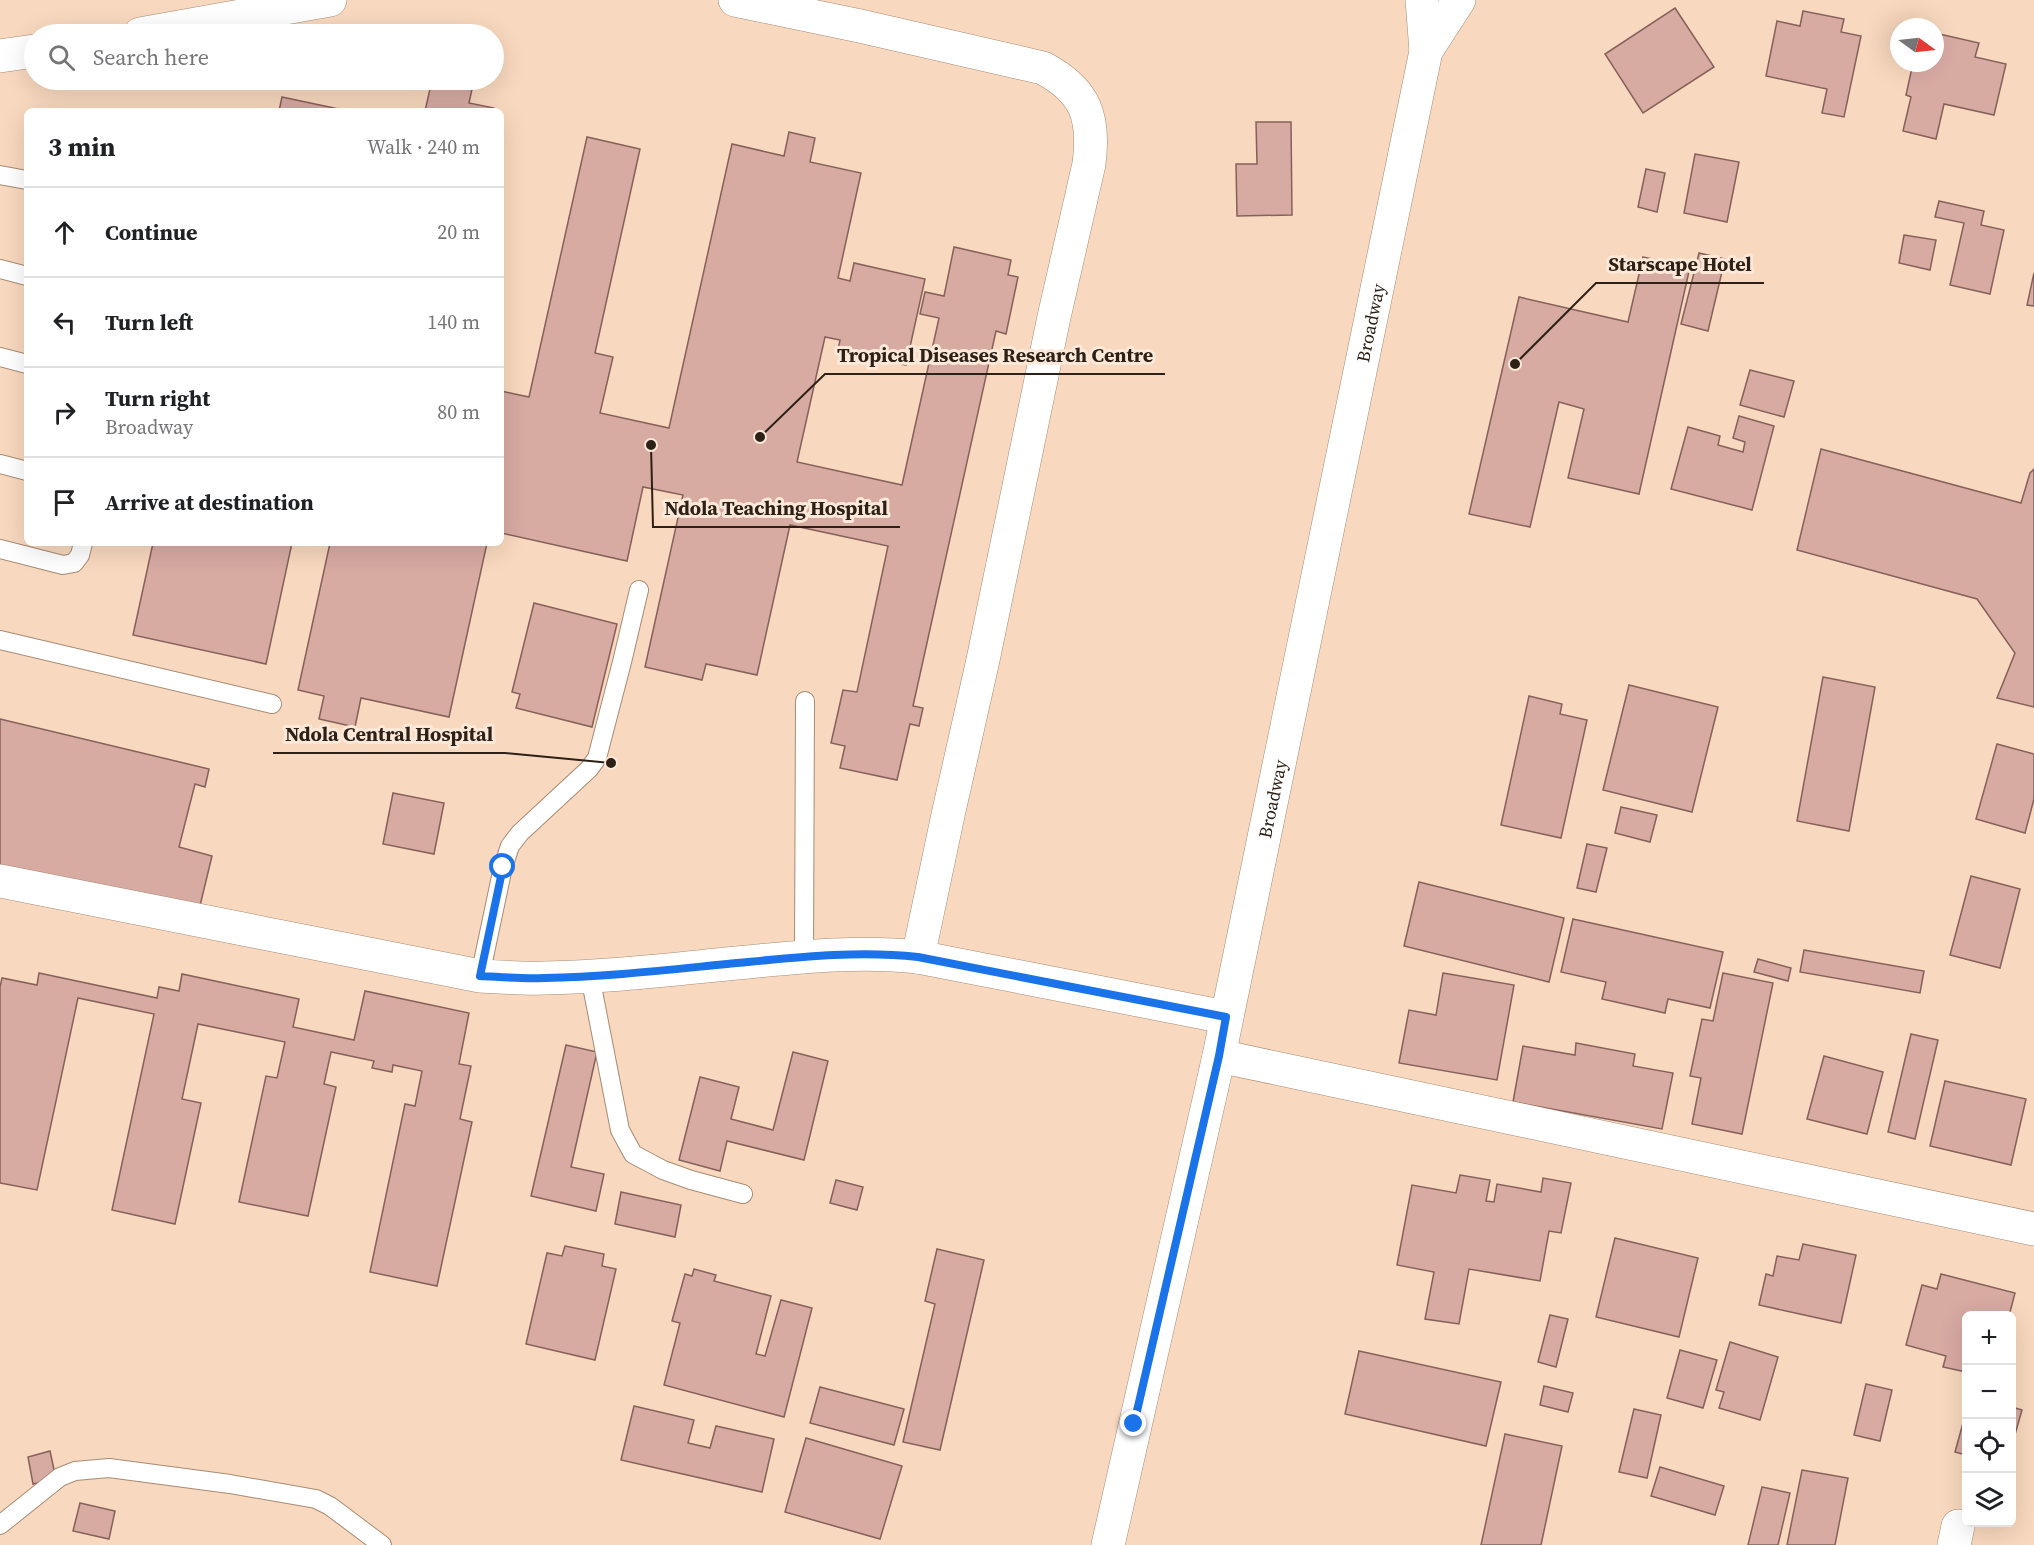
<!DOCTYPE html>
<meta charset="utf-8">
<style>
body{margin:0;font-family:"Source Serif 4",serif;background:#f6f6f6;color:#202124}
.controls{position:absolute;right:18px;bottom:18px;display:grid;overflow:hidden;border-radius:9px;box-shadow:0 6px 24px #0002}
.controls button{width:54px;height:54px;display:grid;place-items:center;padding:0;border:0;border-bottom:2px solid #e0e0e0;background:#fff;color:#202124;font:30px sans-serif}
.compass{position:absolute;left:1890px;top:18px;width:54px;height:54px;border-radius:50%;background:#fff;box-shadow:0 6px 24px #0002;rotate:105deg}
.stop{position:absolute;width:18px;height:18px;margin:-14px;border:4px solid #1a73e8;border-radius:50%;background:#fff}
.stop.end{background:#1a73e8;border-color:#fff;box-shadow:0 2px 6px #0008}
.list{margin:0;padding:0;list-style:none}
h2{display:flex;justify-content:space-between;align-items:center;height:78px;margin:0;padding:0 24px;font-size:26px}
h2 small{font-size:20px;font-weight:400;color:#757577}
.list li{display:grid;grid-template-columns:39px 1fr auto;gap:18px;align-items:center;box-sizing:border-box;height:90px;padding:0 24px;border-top:2px solid #e0e0e0}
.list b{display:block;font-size:22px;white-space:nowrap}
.list p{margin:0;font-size:20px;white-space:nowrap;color:#757577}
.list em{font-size:20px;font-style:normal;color:#757577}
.icon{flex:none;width:33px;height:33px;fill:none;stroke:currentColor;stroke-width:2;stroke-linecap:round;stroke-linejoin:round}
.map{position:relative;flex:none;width:2034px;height:1545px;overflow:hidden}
.search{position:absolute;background:#fff;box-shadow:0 6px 24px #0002;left:24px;top:24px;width:480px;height:66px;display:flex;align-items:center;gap:15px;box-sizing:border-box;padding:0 21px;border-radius:33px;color:#757577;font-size:22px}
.panel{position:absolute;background:#fff;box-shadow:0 6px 24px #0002;left:24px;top:108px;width:480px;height:438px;border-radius:9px}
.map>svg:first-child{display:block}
.building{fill:#d7aaa2;stroke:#86615b;stroke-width:1.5}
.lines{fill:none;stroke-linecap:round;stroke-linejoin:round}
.lane-casing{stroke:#a88b73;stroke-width:20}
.street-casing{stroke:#a88b73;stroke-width:34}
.secondary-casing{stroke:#a88b73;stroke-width:34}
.lane{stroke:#fff;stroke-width:18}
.street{stroke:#fff;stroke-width:33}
.secondary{stroke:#fff;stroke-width:33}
.route{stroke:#1a73e8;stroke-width:8}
.labels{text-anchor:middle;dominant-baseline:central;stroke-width:6;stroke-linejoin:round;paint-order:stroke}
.street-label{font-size:18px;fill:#2c2017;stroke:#fbe8d8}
.leader{fill:none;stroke:#2c2017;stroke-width:2}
.callout-dot{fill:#2c2017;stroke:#fbe8d8;stroke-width:2}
.callout-label{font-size:20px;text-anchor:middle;font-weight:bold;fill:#2c2017;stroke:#fbe8d8;stroke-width:6;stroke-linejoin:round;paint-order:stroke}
</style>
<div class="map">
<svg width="2034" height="1545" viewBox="0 0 2034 1545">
<rect width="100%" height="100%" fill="#f8d8be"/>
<!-- building -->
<g class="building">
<polygon points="1675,8 1714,67 1643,113 1605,54"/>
<polygon points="1803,11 1844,19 1841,32 1861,36 1844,117 1822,113 1827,89 1766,76 1777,21 1800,26"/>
<polygon points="1935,33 1979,43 1975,57 2006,64 1994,115 1944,104 1936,139 1903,131 1911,97 1906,95 1913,63 1935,63"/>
<polygon points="432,80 454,84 455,80 474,80 469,103 494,108 494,111 425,111"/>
<polygon points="282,97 348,111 279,111"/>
<polygon points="1256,122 1291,122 1292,215 1237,216 1236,164 1257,164"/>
<polygon points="789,132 815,138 810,162 861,173 838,278 850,281 854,263 925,279 906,365 838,350 840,340 825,337 797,462 902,485 939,318 920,314 925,292 944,296 954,247 1011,260 1008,275 1018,277 1006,334 996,331 913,706 923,708 919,726 910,724 897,780 840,768 845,746 831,743 843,690 857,692 888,546 790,525 757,675 706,664 702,680 645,667 683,495 643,487 627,561 501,533 501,391 529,397 587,137 640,149 595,353 613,357 600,413 669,428 732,144 784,156"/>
<polygon points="1695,154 1739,162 1727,222 1684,213"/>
<polygon points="1646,169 1665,173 1657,212 1638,207"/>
<polygon points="1939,201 1984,211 1981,225 2004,230 1990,294 1950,285 1964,223 1935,217"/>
<polygon points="1904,235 1936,240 1930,270 1899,263"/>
<polygon points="1699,253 1725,259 1708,331 1681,324"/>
<polygon points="1643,257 1690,267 1639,494 1568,478 1584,409 1559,402 1530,527 1469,514 1519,297 1628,322"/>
<polygon points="2034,273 2034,306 2027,305"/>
<polygon points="1750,370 1794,381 1784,417 1740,405"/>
<polygon points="1739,416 1774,426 1752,510 1671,489 1688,427 1720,436 1718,445 1743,452 1745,442 1733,438"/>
<polygon points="1821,449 2021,503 2030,473 2034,469 2034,707 1997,698 2015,653 1977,599 1797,550"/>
<polygon points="153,543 292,543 266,664 133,635"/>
<polygon points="330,543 487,543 449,717 361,698 355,727 319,719 324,696 298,690"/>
<polygon points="534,603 617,624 592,727 516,708 520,694 512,692"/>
<polygon points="1823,677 1875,687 1849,831 1797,821"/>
<polygon points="1629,685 1718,707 1692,812 1603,790"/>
<polygon points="1529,696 1562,704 1560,714 1587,720 1561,838 1501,825"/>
<polygon points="0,719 209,769 205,787 195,784 179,847 212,856 198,914 0,866"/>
<polygon points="1997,744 2034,754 2034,799 2025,833 1976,819"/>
<polygon points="393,793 444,803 434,854 383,844"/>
<polygon points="1621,807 1657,815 1650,842 1615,833"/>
<polygon points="1587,844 1607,848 1596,892 1577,888"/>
<polygon points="1971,876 2020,889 2000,968 1950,955"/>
<polygon points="1419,882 1564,918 1549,982 1404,946"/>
<polygon points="1573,919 1723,952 1710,1008 1668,999 1665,1013 1602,999 1606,982 1561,972"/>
<polygon points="1804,950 1924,971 1920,993 1800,972"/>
<polygon points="1758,959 1791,968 1788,981 1754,972"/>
<polygon points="39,973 157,998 159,987 179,991 182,974 299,999 293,1027 354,1040 365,991 469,1013 459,1064 471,1066 460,1119 472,1122 437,1286 370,1272 405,1104 415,1106 422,1071 393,1065 392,1072 372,1068 374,1061 331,1052 324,1084 336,1087 308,1216 239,1202 266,1076 277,1078 285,1042 198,1024 182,1099 201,1103 175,1224 112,1210 154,1014 78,998 37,1190 0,1183 0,987 2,978 37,985"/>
<polygon points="1443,973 1514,985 1497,1080 1399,1063 1409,1010 1436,1015"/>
<polygon points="1723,973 1773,983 1742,1134 1692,1124 1701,1078 1690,1076 1702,1019 1713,1021"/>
<polygon points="1911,1034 1938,1040 1915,1139 1888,1132"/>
<polygon points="1576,1043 1635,1054 1633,1066 1673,1073 1662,1129 1513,1102 1523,1046 1575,1055"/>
<polygon points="566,1045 597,1052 571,1167 604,1174 596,1211 531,1196"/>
<polygon points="793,1052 828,1061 804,1160 727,1141 720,1171 679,1160 700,1077 739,1087 731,1119 773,1130"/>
<polygon points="1824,1056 1883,1072 1867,1134 1807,1119"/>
<polygon points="1945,1081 2026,1099 2011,1165 1930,1146"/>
<polygon points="1460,1175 1490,1180 1486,1201 1494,1202 1497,1184 1541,1192 1543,1178 1571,1183 1561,1233 1549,1231 1540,1281 1469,1269 1459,1324 1425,1319 1434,1272 1397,1265 1412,1185 1456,1193"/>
<polygon points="836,1180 863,1187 857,1210 830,1203"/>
<polygon points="621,1192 681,1205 675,1237 615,1224"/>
<polygon points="1615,1238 1698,1258 1679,1337 1596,1317"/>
<polygon points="1803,1244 1856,1255 1841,1323 1759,1305 1766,1274 1773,1276 1777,1256 1799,1260"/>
<polygon points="565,1246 604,1254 602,1266 616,1269 595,1360 526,1344 547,1253 562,1256"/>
<polygon points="937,1249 984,1260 940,1450 903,1442 935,1304 925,1301"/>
<polygon points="694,1269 716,1275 714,1281 771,1296 756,1354 765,1356 781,1300 812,1308 784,1417 664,1385 680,1323 672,1321 685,1274 692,1276"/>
<polygon points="1941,1274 2015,1293 2009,1316 1966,1316 1966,1372 1943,1367 1946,1356 1906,1345 1922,1285 1937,1289"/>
<polygon points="1550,1315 1568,1319 1556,1367 1538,1362"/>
<polygon points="1730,1342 1778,1357 1760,1420 1719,1408 1724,1392 1716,1390"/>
<polygon points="1680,1350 1717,1360 1703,1408 1667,1398"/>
<polygon points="1359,1351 1501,1382 1486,1446 1345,1414"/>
<polygon points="1866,1384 1892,1390 1880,1441 1854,1435"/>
<polygon points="1544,1386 1573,1393 1568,1412 1540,1405"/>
<polygon points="820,1387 904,1409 894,1445 810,1423"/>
<polygon points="634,1406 694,1420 688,1443 710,1448 716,1426 774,1439 762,1492 621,1460"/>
<polygon points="2012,1407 2022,1410 2012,1445"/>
<polygon points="1634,1409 1661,1415 1647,1478 1619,1472"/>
<polygon points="1963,1423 1966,1424 1966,1455 1955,1452"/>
<polygon points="1505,1434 1562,1446 1541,1545 1481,1545"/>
<polygon points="806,1438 902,1466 880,1539 785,1512"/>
<polygon points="50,1451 56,1479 33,1484 28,1457"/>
<polygon points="1660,1467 1724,1486 1715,1515 1651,1496"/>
<polygon points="1802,1470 1848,1478 1835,1545 1787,1545"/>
<polygon points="1762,1487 1790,1493 1778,1545 1748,1545"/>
<polygon points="80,1503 115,1511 109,1539 73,1531"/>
</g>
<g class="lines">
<defs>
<g id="lane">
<polyline points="0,175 27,180"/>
<polyline points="0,269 27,276"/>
<polyline points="0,357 27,364"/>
<polyline points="0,464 27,471"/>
<polyline points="0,549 63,565 74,563 80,555 83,543"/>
<polyline points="0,640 272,704"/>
<polyline points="804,957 805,701"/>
<polyline points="480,976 503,867 510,846 520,833 589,769 597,758 622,662 639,590"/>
<polyline points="590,976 620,1130 633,1154 663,1170 691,1180 743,1194"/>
<polyline points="0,1525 60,1477 75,1471 109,1468 230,1484 316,1499 330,1506 382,1545"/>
</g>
<g id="street">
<path d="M 735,0 L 860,26 L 1043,68 C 1086,91 1095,117 1089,164 L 1054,317 L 983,660 L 948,815 L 918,957"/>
<polyline points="140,34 330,0"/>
<polyline points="0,56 34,51"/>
<path d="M 0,881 L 480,976 C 501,977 523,979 544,978 C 605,977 666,970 727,964 C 791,958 854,950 918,957 L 1225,1017"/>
<polyline points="1219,1056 2034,1229"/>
<polyline points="1954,1545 1958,1526"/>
</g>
<g id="secondary">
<polyline points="1426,51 1459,0"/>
<path id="s1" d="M 1108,1545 L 1219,1056 L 1426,51 L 1422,0"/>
</g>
</defs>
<!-- lane casing -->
<use href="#lane" class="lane-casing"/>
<!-- street casing -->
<use href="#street" class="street-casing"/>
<!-- secondary casing -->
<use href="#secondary" class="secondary-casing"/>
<!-- lane -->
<use href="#lane" class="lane"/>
<!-- street -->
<use href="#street" class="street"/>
<!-- secondary -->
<use href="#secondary" class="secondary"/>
</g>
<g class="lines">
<!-- route -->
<path class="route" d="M 503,867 L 480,976 C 501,977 523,979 544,978 C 605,977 666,970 727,964 C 791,958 854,950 918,957 L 1226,1017 L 1219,1056 L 1134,1424"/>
</g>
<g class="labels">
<!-- street labels -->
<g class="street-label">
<text stroke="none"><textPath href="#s1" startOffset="1250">Broadway</textPath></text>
<text stroke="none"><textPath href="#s1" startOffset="764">Broadway</textPath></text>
</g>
</g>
<!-- callouts -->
<path class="leader" d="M1515 364L1596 283H1764M760 437L825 374H1165M651 445L653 527H900M611 763L505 753H273"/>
<g class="callout-dot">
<circle cx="1515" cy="364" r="6"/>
<circle cx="760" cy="437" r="6"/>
<circle cx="651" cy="445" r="6"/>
<circle cx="611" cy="763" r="6"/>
</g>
<g class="callout-label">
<text x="1680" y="271">Starscape Hotel</text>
<text x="995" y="362">Tropical Diseases Research Centre</text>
<text x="776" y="515">Ndola Teaching Hospital</text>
<text x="389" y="741">Ndola Central Hospital</text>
</g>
</svg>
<div class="controls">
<button>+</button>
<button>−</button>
<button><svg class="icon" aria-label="locate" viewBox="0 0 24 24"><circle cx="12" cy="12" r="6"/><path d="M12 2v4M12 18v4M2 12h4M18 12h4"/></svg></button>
<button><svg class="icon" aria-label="layers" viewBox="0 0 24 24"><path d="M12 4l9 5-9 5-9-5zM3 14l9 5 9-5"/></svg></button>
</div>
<svg class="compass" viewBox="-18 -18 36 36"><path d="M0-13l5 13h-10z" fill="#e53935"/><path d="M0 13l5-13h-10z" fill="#757577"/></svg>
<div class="stop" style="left:503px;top:867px"></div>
<div class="stop end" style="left:1134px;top:1424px"></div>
<div class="search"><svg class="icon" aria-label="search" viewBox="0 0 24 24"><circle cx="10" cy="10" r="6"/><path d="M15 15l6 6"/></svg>Search here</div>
<section class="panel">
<h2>3 min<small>Walk · 240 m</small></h2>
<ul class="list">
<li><svg class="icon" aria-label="ahead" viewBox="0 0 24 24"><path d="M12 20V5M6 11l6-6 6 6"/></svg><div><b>Continue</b></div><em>20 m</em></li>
<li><svg class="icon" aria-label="left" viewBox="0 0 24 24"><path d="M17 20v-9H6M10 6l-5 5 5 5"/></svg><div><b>Turn left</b></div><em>140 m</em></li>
<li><svg class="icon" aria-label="right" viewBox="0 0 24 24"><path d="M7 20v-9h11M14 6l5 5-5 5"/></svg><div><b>Turn right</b><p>Broadway</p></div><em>80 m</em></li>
<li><svg class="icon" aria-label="arrive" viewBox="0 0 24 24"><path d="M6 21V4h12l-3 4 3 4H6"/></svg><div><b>Arrive at destination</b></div></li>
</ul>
</section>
</div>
